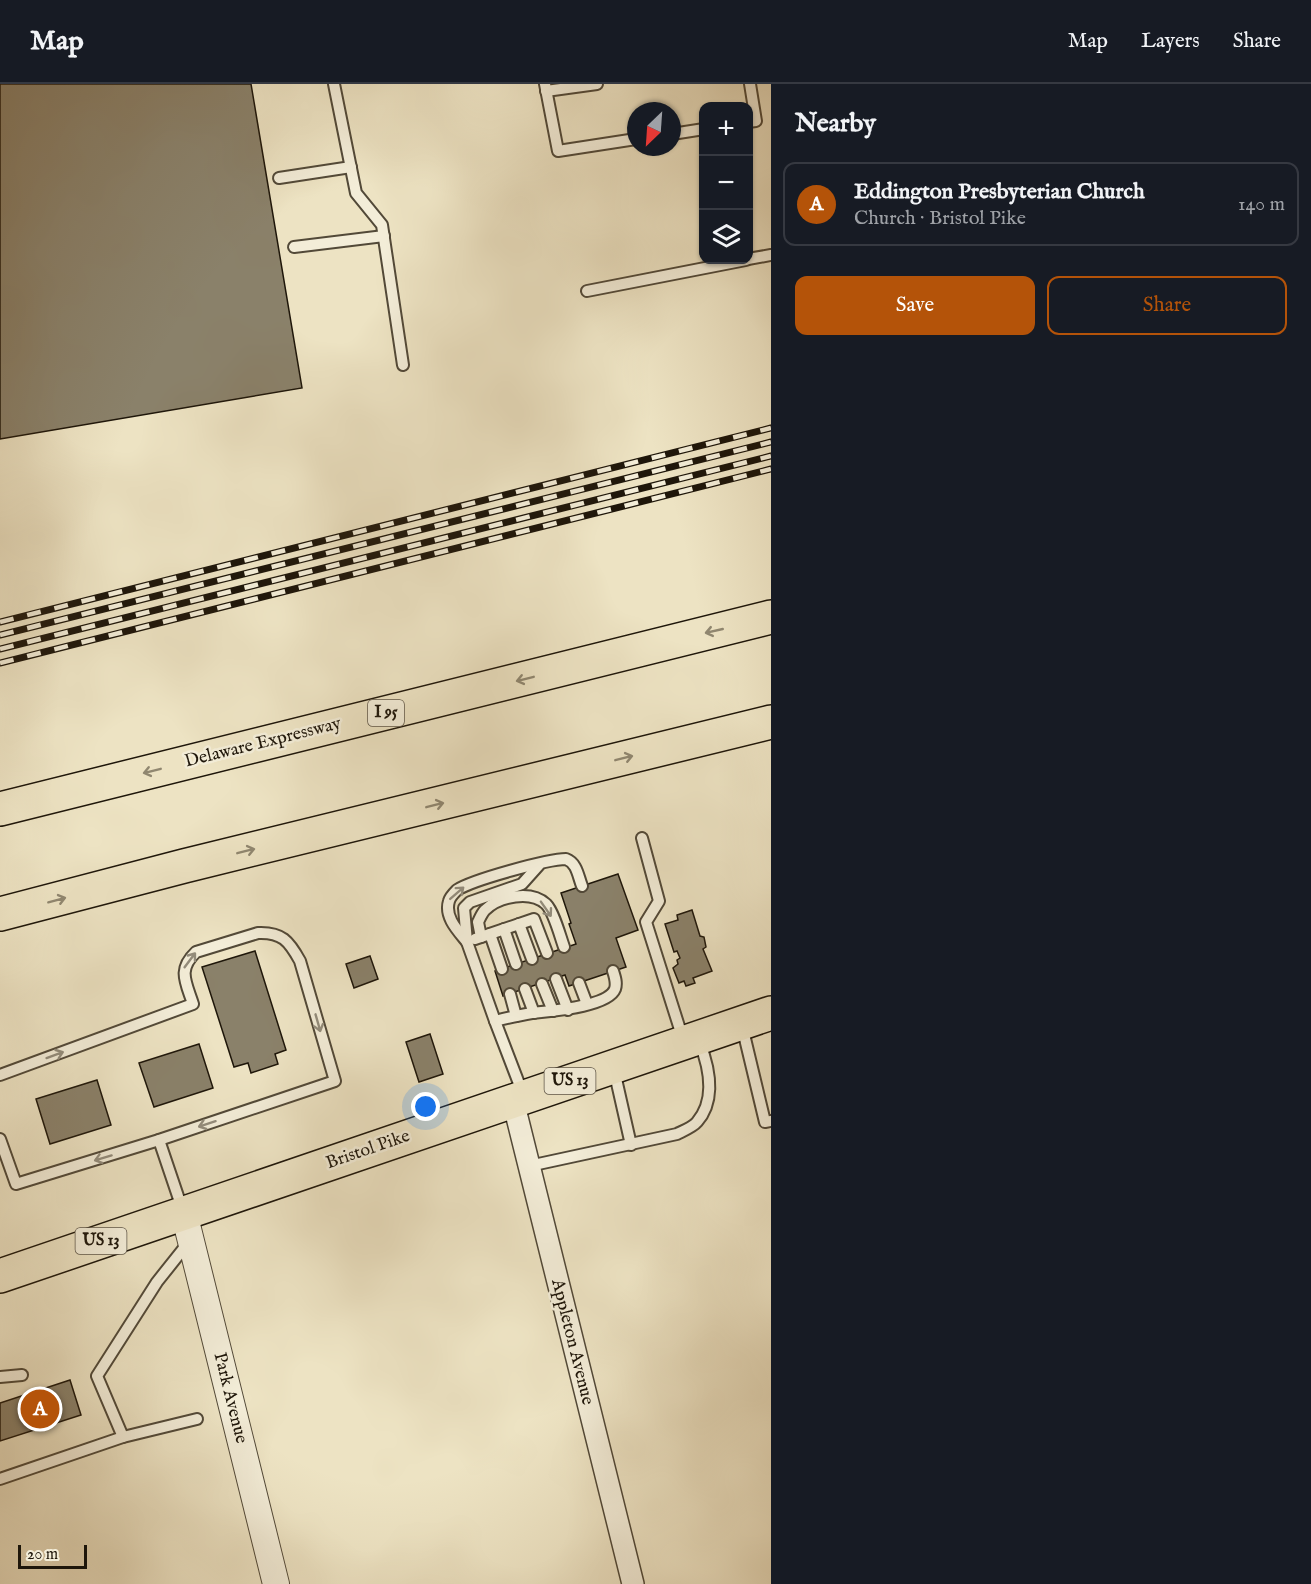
<!DOCTYPE html>
<meta charset="utf-8">
<style>
body{margin:0;font-family:"IM FELL English",serif;background:#20242c;color:#f1f3f6}
.controls{position:absolute;right:18px;top:18px;display:grid;overflow:hidden;border-radius:12px;box-shadow:0 2px 4px #0004}
.controls button{width:54px;height:54px;display:grid;place-items:center;padding:0;border:0;border-bottom:2px solid #363941;background:#171b24;color:#f1f3f6;font:30px sans-serif}
.compass{position:absolute;left:627px;top:18px;width:54px;height:54px;border-radius:50%;background:#171b24;box-shadow:0 2px 4px #0004;rotate:205deg}
.scale{position:absolute;left:18px;bottom:15px;width:69px;box-sizing:border-box;padding-left:6px;border:3px solid #1e160a;border-top:0;font-size:16px;line-height:21px;white-space:nowrap;color:#1e160a;-webkit-text-stroke:4px #f3edd8;paint-order:stroke}
.you{position:absolute;left:426px;top:1023px;width:21px;height:21px;margin:-15px;border:4px solid #fff;border-radius:50%;background:#1a73e8;box-shadow:0 0 0 9px #1a73e833}
.badge{display:grid;place-items:center;width:39px;height:39px;border-radius:50%;background:#b45309;color:#fff;font-size:20px;font-weight:700}
.pin{position:absolute;translate:-50% -50%;border:3px solid #fff;box-shadow:0 2px 6px #0006}
.list{margin:0;padding:0;list-style:none}
h2{display:flex;justify-content:space-between;align-items:center;height:78px;margin:0;padding:0 24px;font-size:26px}
h2 small{font-size:20px;font-weight:400;color:#9ea1a6}
.list li{display:grid;grid-template-columns:39px 1fr auto;gap:18px;align-items:center;box-sizing:border-box;height:84px;margin:0 12px 12px;padding:0 12px;border:2px solid #363941;border-radius:12px}
.list b{display:block;font-size:22px;white-space:nowrap}
.list p{margin:0;font-size:20px;white-space:nowrap;color:#9ea1a6}
.list em{font-size:20px;font-style:normal;color:#9ea1a6}
.actions{display:flex;gap:12px;padding:18px 24px}
.actions a{flex:1;padding:14px 0;border:2px solid #b45309;border-radius:12px;text-align:center;font-size:21px;color:#b45309}
.actions .main{background:#b45309;color:#fff}
.icon{flex:none;width:33px;height:33px;fill:none;stroke:currentColor;stroke-width:2;stroke-linecap:round;stroke-linejoin:round}
.map{position:relative;flex:none;width:771px;height:1500px;overflow:hidden}
header{display:flex;align-items:center;gap:36px;box-sizing:border-box;height:84px;padding:0 30px;background:#171b24;border-bottom:2px solid #363941}
header strong{font-size:28px}
nav{display:flex;gap:33px;margin-inline-start:auto;font-size:21px}
main{display:flex}
aside{flex:1;background:#171b24}
.map>svg:first-child{display:block}
.building{fill:#8a816a;stroke:#1e160a;stroke-width:1.5}
.lines{fill:none;stroke-linecap:round;stroke-linejoin:round}
.service-casing{stroke:#524938;stroke-width:14}
.minor-casing{stroke:#524938;stroke-width:24}
.tertiary-casing{stroke:#524938;stroke-width:28}
.primary-casing{stroke:#1e160a;stroke-width:36}
.motorway-casing{stroke:#1e160a;stroke-width:36}
.service{stroke:#f3edd8;stroke-width:10}
.minor{stroke:#f3edd8;stroke-width:21}
.tertiary{stroke:#f3edd8;stroke-width:26}
.primary{stroke:#ede3c3;stroke-width:33}
.motorway{stroke:#ede3c3;stroke-width:33}
.rail-casing{stroke:#1e160a;stroke-width:7}
.rail{stroke:#f3edd8;stroke-width:4.5;stroke-dasharray:14;stroke-linecap:butt}
.oneway{stroke:#908770}
.oneway2{stroke:#938c7b}
.labels{text-anchor:middle;dominant-baseline:central;stroke-width:5;stroke-linejoin:round;paint-order:stroke}
.shield{fill:#f3edd8;stroke:#5e5648;stroke-width:1.5}
.shield-label{font-size:16px;font-weight:bold;fill:#1e160a}
.street-label{font-size:18px;fill:#1e160a;stroke:#f3edd8}
</style>
<header>
<strong>Map</strong>
<nav><a>Map</a><a>Layers</a><a>Share</a></nav>
</header>
<main>
<div class="map">
<svg width="771" height="1500" viewBox="0 0 771 1500">
<rect width="100%" height="100%" fill="#ede3c3"/>
<filter id="stains"><feTurbulence type="fractalNoise" baseFrequency=".00333" numOctaves="4"/><feColorMatrix values="0 0 0 0 .2 0 0 0 0 .09 0 0 0 0 .02 0 0 0 .5 -.17"/></filter>
<radialGradient id="worn" r=".72"><stop offset=".6" stop-color="#630" stop-opacity="0"/><stop offset="1" stop-color="#630" stop-opacity=".3"/></radialGradient>
<!-- building -->
<g class="building">
<polygon points="0,0 251,0 302,304 0,355"/>
<polygon points="618,790 638,846 616,854 626,883 569,902 565,891 503,912 495,887 576,860 569,840 571,839 561,809"/>
<polygon points="692,826 700,852 704,853 706,863 703,865 712,887 693,894 695,899 686,902 684,897 679,899 673,884 678,880 677,876 680,874 677,867 674,868 665,840 678,836 677,831"/>
<polygon points="255,867 286,966 275,970 278,980 251,989 248,979 234,983 202,883"/>
<polygon points="370,872 378,895 354,904 346,880"/>
<polygon points="430,950 443,990 419,998 406,958"/>
<polygon points="199,960 213,1004 154,1023 139,979"/>
<polygon points="97,996 111,1041 50,1060 36,1015"/>
<polygon points="70,1296 81,1331 0,1357 0,1319"/>
</g>
<g class="lines">
<defs>
<g id="service">
<polyline points="334,0 356,109 382,141 403,281"/>
<polyline points="545,0 558,67 636,55"/>
<polyline points="546,7 597,0"/>
<polyline points="748,38 756,37 750,0"/>
<polyline points="672,50 704,45"/>
<polyline points="279,94 351,83"/>
<polyline points="294,163 384,152"/>
<polyline points="748,175 771,171"/>
<polyline points="587,207 746,176"/>
<polyline points="642,754 659,817 646,838 683,955"/>
<polyline points="519,840 532,875"/>
<polyline points="504,845 516,880"/>
<polyline points="490,850 502,885"/>
<path d="M 481,853 L 478,838 C 480,834 482,829 485,826 C 499,812 531,806 546,820 C 554,828 560,852 564,863"/>
<polyline points="475,855 534,835 547,869"/>
<path d="M 467,858 C 458,847 444,833 449,817 C 450,813 455,808 457,806 C 472,796 548,775 566,775 C 577,779 578,792 582,802"/>
<polyline points="556,895 568,926"/>
<polyline points="579,899 587,920"/>
<polyline points="542,900 553,927"/>
<polyline points="525,905 534,929"/>
<polyline points="510,910 516,932"/>
<polyline points="495,937 467,858 464,824 470,818 522,800 539,781"/>
<polyline points="742,942 765,1038 771,1037"/>
<polyline points="614,986 631,1061"/>
<path d="M 0,991 L 193,920 C 186,898 177,886 196,868 L 258,849 C 282,848 289,857 300,877 L 335,997 L 159,1056 L 16,1100 L 0,1055"/>
<path d="M 523,1010 L 495,937 C 507,934 520,931 532,929 C 549,927 608,923 615,905 C 617,899 615,893 613,887"/>
<polyline points="159,1056 183,1127"/>
<path d="M 529,1082 L 677,1050 C 683,1047 693,1043 697,1038 C 717,1015 709,982 699,957"/>
<polyline points="0,1293 22,1291"/>
<polyline points="123,1353 197,1335"/>
<polyline points="0,1395 123,1353 97,1292 157,1198 188,1159"/>
</g>
<polyline id="minor" points="513,1017 633,1500"/>
<polyline id="tertiary" points="184,1129 276,1500"/>
<polyline id="primary" points="0,1192 771,929"/>
<g id="motorway">
<polyline points="0,725 771,533"/>
<polyline points="0,830 184,782 771,638"/>
</g>
</defs>
<!-- service casing -->
<use href="#service" class="service-casing"/>
<!-- minor casing -->
<use href="#minor" class="minor-casing"/>
<!-- tertiary casing -->
<use href="#tertiary" class="tertiary-casing"/>
<!-- primary casing -->
<use href="#primary" class="primary-casing"/>
<!-- motorway casing -->
<use href="#motorway" class="motorway-casing"/>
<!-- service -->
<use href="#service" class="service"/>
<!-- minor -->
<use href="#minor" class="minor"/>
<!-- tertiary -->
<use href="#tertiary" class="tertiary"/>
<!-- primary -->
<use href="#primary" class="primary"/>
<!-- motorway -->
<use href="#motorway" class="motorway"/>
<defs>
<g id="rail">
<polyline points="0,538 771,344"/>
<polyline points="0,551 771,358"/>
<polyline points="0,565 771,372"/>
<polyline points="0,579 771,385"/>
</g>
</defs>
<!-- rail casing -->
<use href="#rail" class="rail-casing"/>
<!-- rail -->
<use href="#rail" class="rail"/>
</g>
<!-- one-way arrows -->
<defs><path id="oneway-shaft" d="M-6 0H5M1.5-3L5.5 0L1.5 3" fill="none" stroke-width="1.6" stroke-linecap="round" stroke-linejoin="round" transform="scale(1.5)"/></defs>
<g class="oneway">
<use href="#oneway-shaft" transform="translate(714 547) rotate(167)"/>
<use href="#oneway-shaft" transform="translate(525 595) rotate(166)"/>
<use href="#oneway-shaft" transform="translate(624 674) rotate(-14)"/>
<use href="#oneway-shaft" transform="translate(152 687) rotate(166)"/>
<use href="#oneway-shaft" transform="translate(435 721) rotate(-14)"/>
<use href="#oneway-shaft" transform="translate(246 767) rotate(-14)"/>
<use href="#oneway-shaft" transform="translate(57 816) rotate(-15)"/>
</g>
<g class="oneway2">
<use href="#oneway-shaft" transform="translate(457 809) rotate(-41)"/>
<use href="#oneway-shaft" transform="translate(546 825) rotate(55)"/>
<use href="#oneway-shaft" transform="translate(190 876) rotate(-53)"/>
<use href="#oneway-shaft" transform="translate(318 939) rotate(74)"/>
<use href="#oneway-shaft" transform="translate(55 971) rotate(-20)"/>
<use href="#oneway-shaft" transform="translate(207 1040) rotate(162)"/>
<use href="#oneway-shaft" transform="translate(103 1074) rotate(163)"/>
</g>
<g class="labels">
<!-- shield labels -->
<g class="shield">
<rect x="368" y="616" width="36" height="26" rx="4.5"/>
<rect x="544.5" y="984" width="51" height="26" rx="4.5"/>
<rect x="75.5" y="1144" width="51" height="26" rx="4.5"/>
</g>
<g class="shield-label">
<text x="386" y="629">I 95</text>
<text x="570" y="997">US 13</text>
<text x="101" y="1157">US 13</text>
</g>
<!-- street labels -->
<g class="street-label">
<text transform="translate(263 659) rotate(-14)">Delaware Expressway</text>
<text transform="translate(368 1066) rotate(-19)">Bristol Pike</text>
<text transform="translate(572 1258) rotate(76)">Appleton Avenue</text>
<text transform="translate(230 1314) rotate(76)">Park Avenue</text>
</g>
</g>
<rect width="100%" height="100%" filter="url(#stains)"/>
<rect width="100%" height="100%" fill="url(#worn)"/>
</svg>
<div class="controls">
<button>+</button>
<button>−</button>
<button><svg class="icon" aria-label="layers" viewBox="0 0 24 24"><path d="M12 4l9 5-9 5-9-5zM3 14l9 5 9-5"/></svg></button>
</div>
<svg class="compass" viewBox="-18 -18 36 36"><path d="M0-13l5 13h-10z" fill="#e53935"/><path d="M0 13l5-13h-10z" fill="#9ea1a6"/></svg>
<div class="scale">20 m</div>
<div class="you"></div>
<div class="pin badge" style="left:40px;top:1325px">A</div>
</div>
<aside>
<h2>Nearby<small></small></h2>
<ul class="list">
<li><span class="badge">A</span><div><b>Eddington Presbyterian Church</b><p>Church · Bristol Pike</p></div><em>140 m</em></li>
</ul>
<div class="actions"><a class="main">Save</a><a>Share</a></div>
</aside>
</main>
